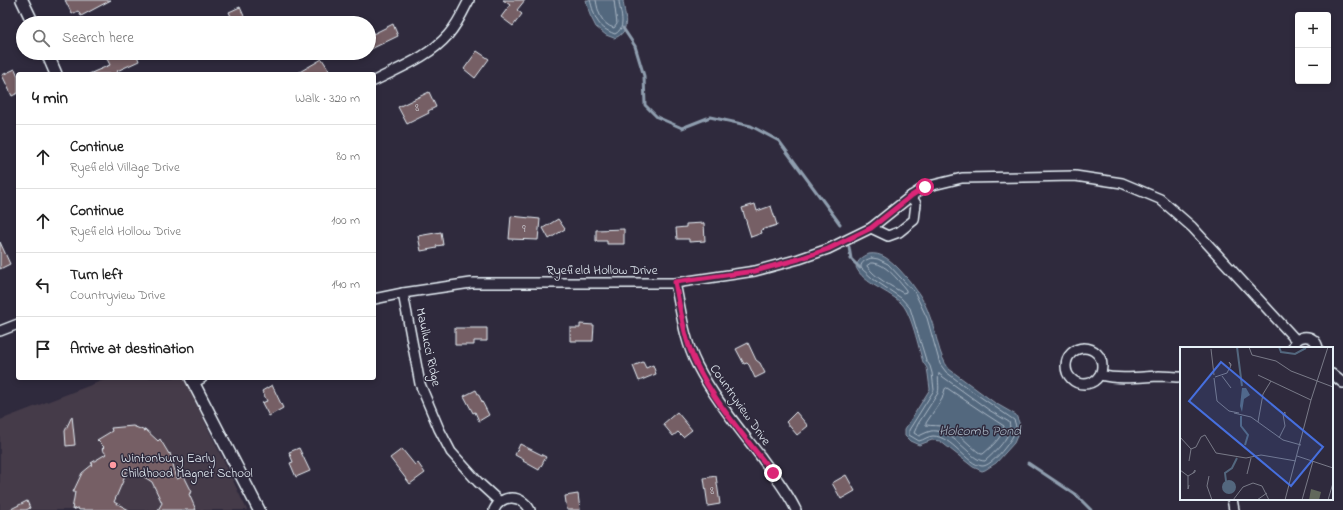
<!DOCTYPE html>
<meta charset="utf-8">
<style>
body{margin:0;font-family:"Indie Flower",sans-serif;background:#f6f6f6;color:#222}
.controls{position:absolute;right:12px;top:12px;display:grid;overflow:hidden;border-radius:4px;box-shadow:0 2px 6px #0003}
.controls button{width:36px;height:36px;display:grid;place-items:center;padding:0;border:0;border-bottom:1px solid #e0e0e0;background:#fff;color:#222;font:20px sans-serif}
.stop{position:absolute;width:12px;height:12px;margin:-9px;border:3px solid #db2777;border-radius:50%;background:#fff}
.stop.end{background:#db2777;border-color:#fff;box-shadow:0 1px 4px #0008}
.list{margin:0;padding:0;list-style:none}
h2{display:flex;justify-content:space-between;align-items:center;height:52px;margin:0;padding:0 16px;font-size:17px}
h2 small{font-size:13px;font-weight:400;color:#767676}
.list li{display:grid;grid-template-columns:26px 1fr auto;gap:12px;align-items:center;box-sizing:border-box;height:64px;padding:0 16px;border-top:1px solid #e0e0e0}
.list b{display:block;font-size:15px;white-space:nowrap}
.list p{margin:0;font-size:13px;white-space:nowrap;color:#767676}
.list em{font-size:13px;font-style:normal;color:#767676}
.icon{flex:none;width:22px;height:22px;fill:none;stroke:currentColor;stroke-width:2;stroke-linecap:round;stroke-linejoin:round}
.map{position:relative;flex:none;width:1343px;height:510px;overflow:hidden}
.search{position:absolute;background:#fff;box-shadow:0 2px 6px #0003;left:16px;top:16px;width:360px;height:44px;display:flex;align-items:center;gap:10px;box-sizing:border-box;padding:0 14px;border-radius:22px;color:#767676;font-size:15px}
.panel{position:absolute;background:#fff;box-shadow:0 2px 6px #0003;left:16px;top:72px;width:360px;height:308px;border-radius:4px}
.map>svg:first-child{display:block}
.built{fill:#443a49}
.water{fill:#53677e;stroke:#8f9eaf}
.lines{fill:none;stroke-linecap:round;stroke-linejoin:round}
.shore{stroke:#acbac7;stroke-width:1}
.stream{stroke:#8f9eaf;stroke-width:3}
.building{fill:#765e65;stroke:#e8f1f8}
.minor-casing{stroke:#e8f1f8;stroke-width:12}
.tertiary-casing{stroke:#e8f1f8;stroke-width:14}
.minor{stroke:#2f2a3d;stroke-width:9}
.tertiary{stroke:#2f2a3d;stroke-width:11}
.route{stroke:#db2777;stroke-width:5}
.poi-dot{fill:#ff9aa2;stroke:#2f2a3d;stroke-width:1.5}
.labels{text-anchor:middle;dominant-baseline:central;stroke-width:3;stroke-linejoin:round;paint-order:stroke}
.number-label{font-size:11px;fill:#ccccd3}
.street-label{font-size:13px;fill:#e8f1f8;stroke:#2f2a3d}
.poi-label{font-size:13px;fill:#e8f1f8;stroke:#2f2a3d;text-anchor:start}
.water-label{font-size:14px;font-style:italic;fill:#acbac7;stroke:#2f2a3d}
.inset-river{fill:none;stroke:#53677e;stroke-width:2}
.inset-road{fill:none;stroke:#797a88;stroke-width:1}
.view{fill:#466fde;fill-opacity:0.15;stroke:#466fde;stroke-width:2}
.inset-edge{fill:none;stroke:#e8f1f8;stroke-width:2}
</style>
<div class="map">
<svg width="1343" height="510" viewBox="0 0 1343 510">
<rect width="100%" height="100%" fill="#2f2a3d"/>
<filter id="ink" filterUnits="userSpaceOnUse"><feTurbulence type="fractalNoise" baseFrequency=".025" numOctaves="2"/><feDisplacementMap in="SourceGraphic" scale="8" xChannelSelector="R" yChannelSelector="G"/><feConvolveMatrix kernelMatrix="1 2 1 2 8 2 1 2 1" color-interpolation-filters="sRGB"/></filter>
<g filter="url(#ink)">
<!-- built -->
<polygon class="built" points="109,378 184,378 247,510 0,510 0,420"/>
<!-- water -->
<g class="water">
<path d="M 586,0 L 623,0 C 624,13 632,33 614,38 L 606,35 L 596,27 L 590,15 Z"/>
<path d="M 869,254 C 881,252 890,260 898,268 C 912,283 924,298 930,317 C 937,334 938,355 949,369 L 995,403 L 1016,415 L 1020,425 L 1020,429 L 1014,443 L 996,463 L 985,470 L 982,471 L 973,467 L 940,441 L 932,440 L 919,445 L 910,441 L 905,436 L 905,429 L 930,389 L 928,374 L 927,368 L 923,362 C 918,346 912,315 902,304 C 890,291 863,284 856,267 C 858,260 862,257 869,254 Z"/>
</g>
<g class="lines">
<!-- shore -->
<g class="shore">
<path d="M 590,0 C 595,17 596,27 615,34 C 628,27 619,11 619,0"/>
<path d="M 596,0 C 598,12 601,24 614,28 L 617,24 L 614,0"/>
<path d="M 872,258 L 878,259 L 888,264 L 915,293 L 927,318 L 940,364 L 946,372 L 966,387 L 1014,420 C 1015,423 1016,425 1016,429 C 1014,438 992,467 982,466 C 967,465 952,436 933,436 C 928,436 924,440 919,441 L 909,435 L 909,430 L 934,390 L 932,373 L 930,366 L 926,360 L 910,308 L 901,298 L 873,279 L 861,268 C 860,262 867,259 872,258 Z"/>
<path d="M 871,263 C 885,262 898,280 906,290 L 906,292 L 903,293 C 891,286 875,278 867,266 Z"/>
<path d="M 939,374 L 989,410 L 1009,422 C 1014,435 994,453 985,461 C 978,461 973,456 969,452 C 959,443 945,429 931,431 C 927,432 923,434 919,436 L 914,433 L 918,424 L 938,393 C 940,387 937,378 939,374 Z"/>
<path d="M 947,388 L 987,415 L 1004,426 C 1003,437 991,447 983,454 L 981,454 C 969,446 959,432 945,427 C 939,425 932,426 926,425 L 926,423 L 942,399 L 945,389 Z"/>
</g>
<!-- stream -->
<g class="stream">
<polyline points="623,28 635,46 644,76 645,105 657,117 682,128 710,117 751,126 779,141 840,224"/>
<polyline points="849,247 851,259 860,268"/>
<polyline points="1028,463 1076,495 1091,510"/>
</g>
</g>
<!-- building -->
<g class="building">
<polygon points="65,0 111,0 81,16 78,11 72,14"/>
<polygon points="503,0 525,0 517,10 522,14 513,26 501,17 510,5"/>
<polygon points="240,7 247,23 234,23 229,12"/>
<polygon points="393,24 398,36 369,50 369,36"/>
<polygon points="477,51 489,59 475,78 464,69"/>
<polygon points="104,53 136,53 139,61 117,71 119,74 89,74 110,65"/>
<polygon points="322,59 329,70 323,74 296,74"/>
<polygon points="15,69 18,76 18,93 12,96 2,75"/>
<polygon points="429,92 436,107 428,111 429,113 407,124 398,107"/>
<polygon points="755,204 757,211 771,206 777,225 761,230 762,233 751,237 742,208"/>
<polygon points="511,216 540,219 538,240 509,239"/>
<polygon points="558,219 565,229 549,239 543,228"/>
<polygon points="704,223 705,241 689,242 689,239 677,239 676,228 686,227 686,224"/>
<polygon points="624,229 624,244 607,244 607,241 596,241 596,230"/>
<polygon points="441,232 443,245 436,246 437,248 421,251 418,236"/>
<polygon points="0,242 10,264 0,269"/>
<polygon points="580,324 594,325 593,341 570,341 570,328 580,328"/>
<polygon points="455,328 487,328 487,341 474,341 474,345 455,345"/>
<polygon points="748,343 756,360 760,363 765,373 755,378 749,365 747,363 744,364 736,349"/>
<polygon points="643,362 646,368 653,365 656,374 639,381 633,366"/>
<polygon points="272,385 283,408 269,416 262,403 267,401 262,391"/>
<polygon points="476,390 489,415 479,421 475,412 473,413 464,396"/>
<polygon points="677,412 692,430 683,437 678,432 673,436 663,424"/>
<polygon points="796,412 808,426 797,435 786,422"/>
<polygon points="72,416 75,445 66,446 65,431"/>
<polygon points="133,426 145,431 145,429 158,441 160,439 169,454 170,453 177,479 184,476 192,492 189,494 196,510 158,510 162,503 152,482 129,467 114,502 129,510 79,510 78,508 72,510 75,492 73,492 82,473 93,464 91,463 106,454 102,449 104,447 97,440 112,431 111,428"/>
<polygon points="520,444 546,457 539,470 523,461 524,460 515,455"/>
<polygon points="299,448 310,471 296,477 290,463 293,462 289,452"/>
<polygon points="402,449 415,465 418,463 425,473 410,484 390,458"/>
<polygon points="846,475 855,491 841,499 832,483"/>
<polygon points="716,476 720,504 708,506 704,478"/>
<polygon points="578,494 580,510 567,510 565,496"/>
<polygon points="27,501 30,508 26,510 9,510"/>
</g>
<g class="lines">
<defs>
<g id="minor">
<path d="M 374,81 C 399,68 429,57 448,35 C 457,25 463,12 469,0"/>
<polyline points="871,228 888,236 899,232 914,220 916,204 911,196 925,187 962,178 1075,176 1122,183 1160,199 1192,227 1296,340"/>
<path d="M 675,283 C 681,310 684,340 697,365 C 714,398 738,427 761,457 C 773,474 787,491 796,510"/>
<polyline points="403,293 420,384 439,429 451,452 478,482 500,502"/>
<polyline points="374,299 403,293 471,283 675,283 755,271 799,259 828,249 871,228 911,196"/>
<polyline points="0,331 18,324"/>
<circle cx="1084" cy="366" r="18"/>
<path d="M 1293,348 C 1296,333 1315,333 1318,348"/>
<polyline points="1332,374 1343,383"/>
<path d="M 1100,375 C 1120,380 1139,377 1159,376 C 1166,376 1174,377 1181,377"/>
<polyline points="193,383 202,378"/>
<polyline points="1232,499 1234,510"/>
<path d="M 494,510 C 502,493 522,495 530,510"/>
</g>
<g id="tertiary">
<polyline points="22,0 33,23"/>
<polyline points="47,53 56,74"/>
<polyline points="191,378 259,510"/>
</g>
</defs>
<!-- minor casing -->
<use href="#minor" class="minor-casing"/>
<!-- tertiary casing -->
<use href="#tertiary" class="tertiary-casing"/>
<!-- minor -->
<use href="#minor" class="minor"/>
<!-- tertiary -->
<use href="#tertiary" class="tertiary"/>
</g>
</g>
<g class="lines" filter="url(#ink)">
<!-- route -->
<path class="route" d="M 773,473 C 744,436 701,387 688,343 C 682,323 679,302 675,282 L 755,271 L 799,259 L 828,249 L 871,228 L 911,196 L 925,187"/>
</g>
<!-- markers -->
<circle class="poi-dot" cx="113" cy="465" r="4"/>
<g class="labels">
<!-- number labels -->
<g class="number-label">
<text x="417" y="108">8</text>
<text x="524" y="229">9</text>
<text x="712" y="491">8</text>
</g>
<!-- street labels -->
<g class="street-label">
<text x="602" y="270">Ryefield Hollow Drive</text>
<text transform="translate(428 347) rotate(78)">Maullucci Ridge</text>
<text transform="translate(740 405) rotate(55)">Countryview Drive</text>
</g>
<!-- poi labels -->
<g class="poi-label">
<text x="121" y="458">Wintonbury Early<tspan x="121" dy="15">Childhood Magnet School</tspan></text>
</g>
<!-- water labels -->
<g class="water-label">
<text x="980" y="431">Holcomb Pond</text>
</g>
</g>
<!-- overview -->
<g transform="translate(1180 347)">
<rect width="153" height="153" fill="#2f2a3d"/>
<path d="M 131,142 L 141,145 L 139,153 L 129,153 Z" fill="#61685b"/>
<path d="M 62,41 L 66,41 L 70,48 L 64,52 L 62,65 L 60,59 ZM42 140a7 7 0 1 1 14 0a7 7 0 1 1-14 0Z" fill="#53677e"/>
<path class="inset-river" d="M 57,0 L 62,39M 99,0 L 101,5 L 115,7 L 126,1M 61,69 L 61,79 L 68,88 L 65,98M 46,134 L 45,126 L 52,121 L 57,111"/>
<path class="inset-road" d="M 69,0 L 72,8 L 96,14 L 111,24 L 153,40M 31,2 L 34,28M 78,28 L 131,53M 42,29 L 51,41M 35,30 L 47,26 L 49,22 L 50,21 L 51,17 L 49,15 L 51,19M 34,31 L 37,54 L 49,64 L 59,66M 54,66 L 71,70 L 103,93 L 121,98M 78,75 L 83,47 L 91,34M 0,90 L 11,102 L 16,100 L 21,90 L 25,88 L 36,106 L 66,111 L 81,108 L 116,114M 99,91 L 105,79 L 103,67 L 105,65 L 105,69M 117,109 L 153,121M 9,114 L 11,102M 0,123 L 8,129 L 8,142 L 9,138M 67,127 L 71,111M 8,129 L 15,125 L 15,123 L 13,126M 29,129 L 27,139 L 32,153M 53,153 L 63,140 L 73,136 L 82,139 L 89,153M 77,153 L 87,146M 105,153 L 131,53 L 148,0M 122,153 L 133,114M 148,153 L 153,136"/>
<path class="view" d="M 41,15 L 143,100 L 111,139 L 9,54 Z"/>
<rect width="153" height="153" class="inset-edge"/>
</g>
</svg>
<div class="controls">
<button>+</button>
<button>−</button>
</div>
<div class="stop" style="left:925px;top:187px"></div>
<div class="stop end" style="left:773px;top:473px"></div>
<div class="search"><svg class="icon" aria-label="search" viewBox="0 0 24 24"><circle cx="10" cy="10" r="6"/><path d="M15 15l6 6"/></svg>Search here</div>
<section class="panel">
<h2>4 min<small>Walk · 320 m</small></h2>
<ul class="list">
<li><svg class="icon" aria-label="ahead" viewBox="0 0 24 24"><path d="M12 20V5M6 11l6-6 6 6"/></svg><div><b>Continue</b><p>Ryefield Village Drive</p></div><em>80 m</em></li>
<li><svg class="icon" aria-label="ahead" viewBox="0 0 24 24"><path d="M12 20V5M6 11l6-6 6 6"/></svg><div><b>Continue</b><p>Ryefield Hollow Drive</p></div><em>100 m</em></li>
<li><svg class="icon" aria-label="left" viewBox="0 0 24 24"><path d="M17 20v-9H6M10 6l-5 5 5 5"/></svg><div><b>Turn left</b><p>Countryview Drive</p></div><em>140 m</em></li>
<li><svg class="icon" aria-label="arrive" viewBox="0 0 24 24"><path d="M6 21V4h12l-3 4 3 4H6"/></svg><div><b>Arrive at destination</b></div></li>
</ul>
</section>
</div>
